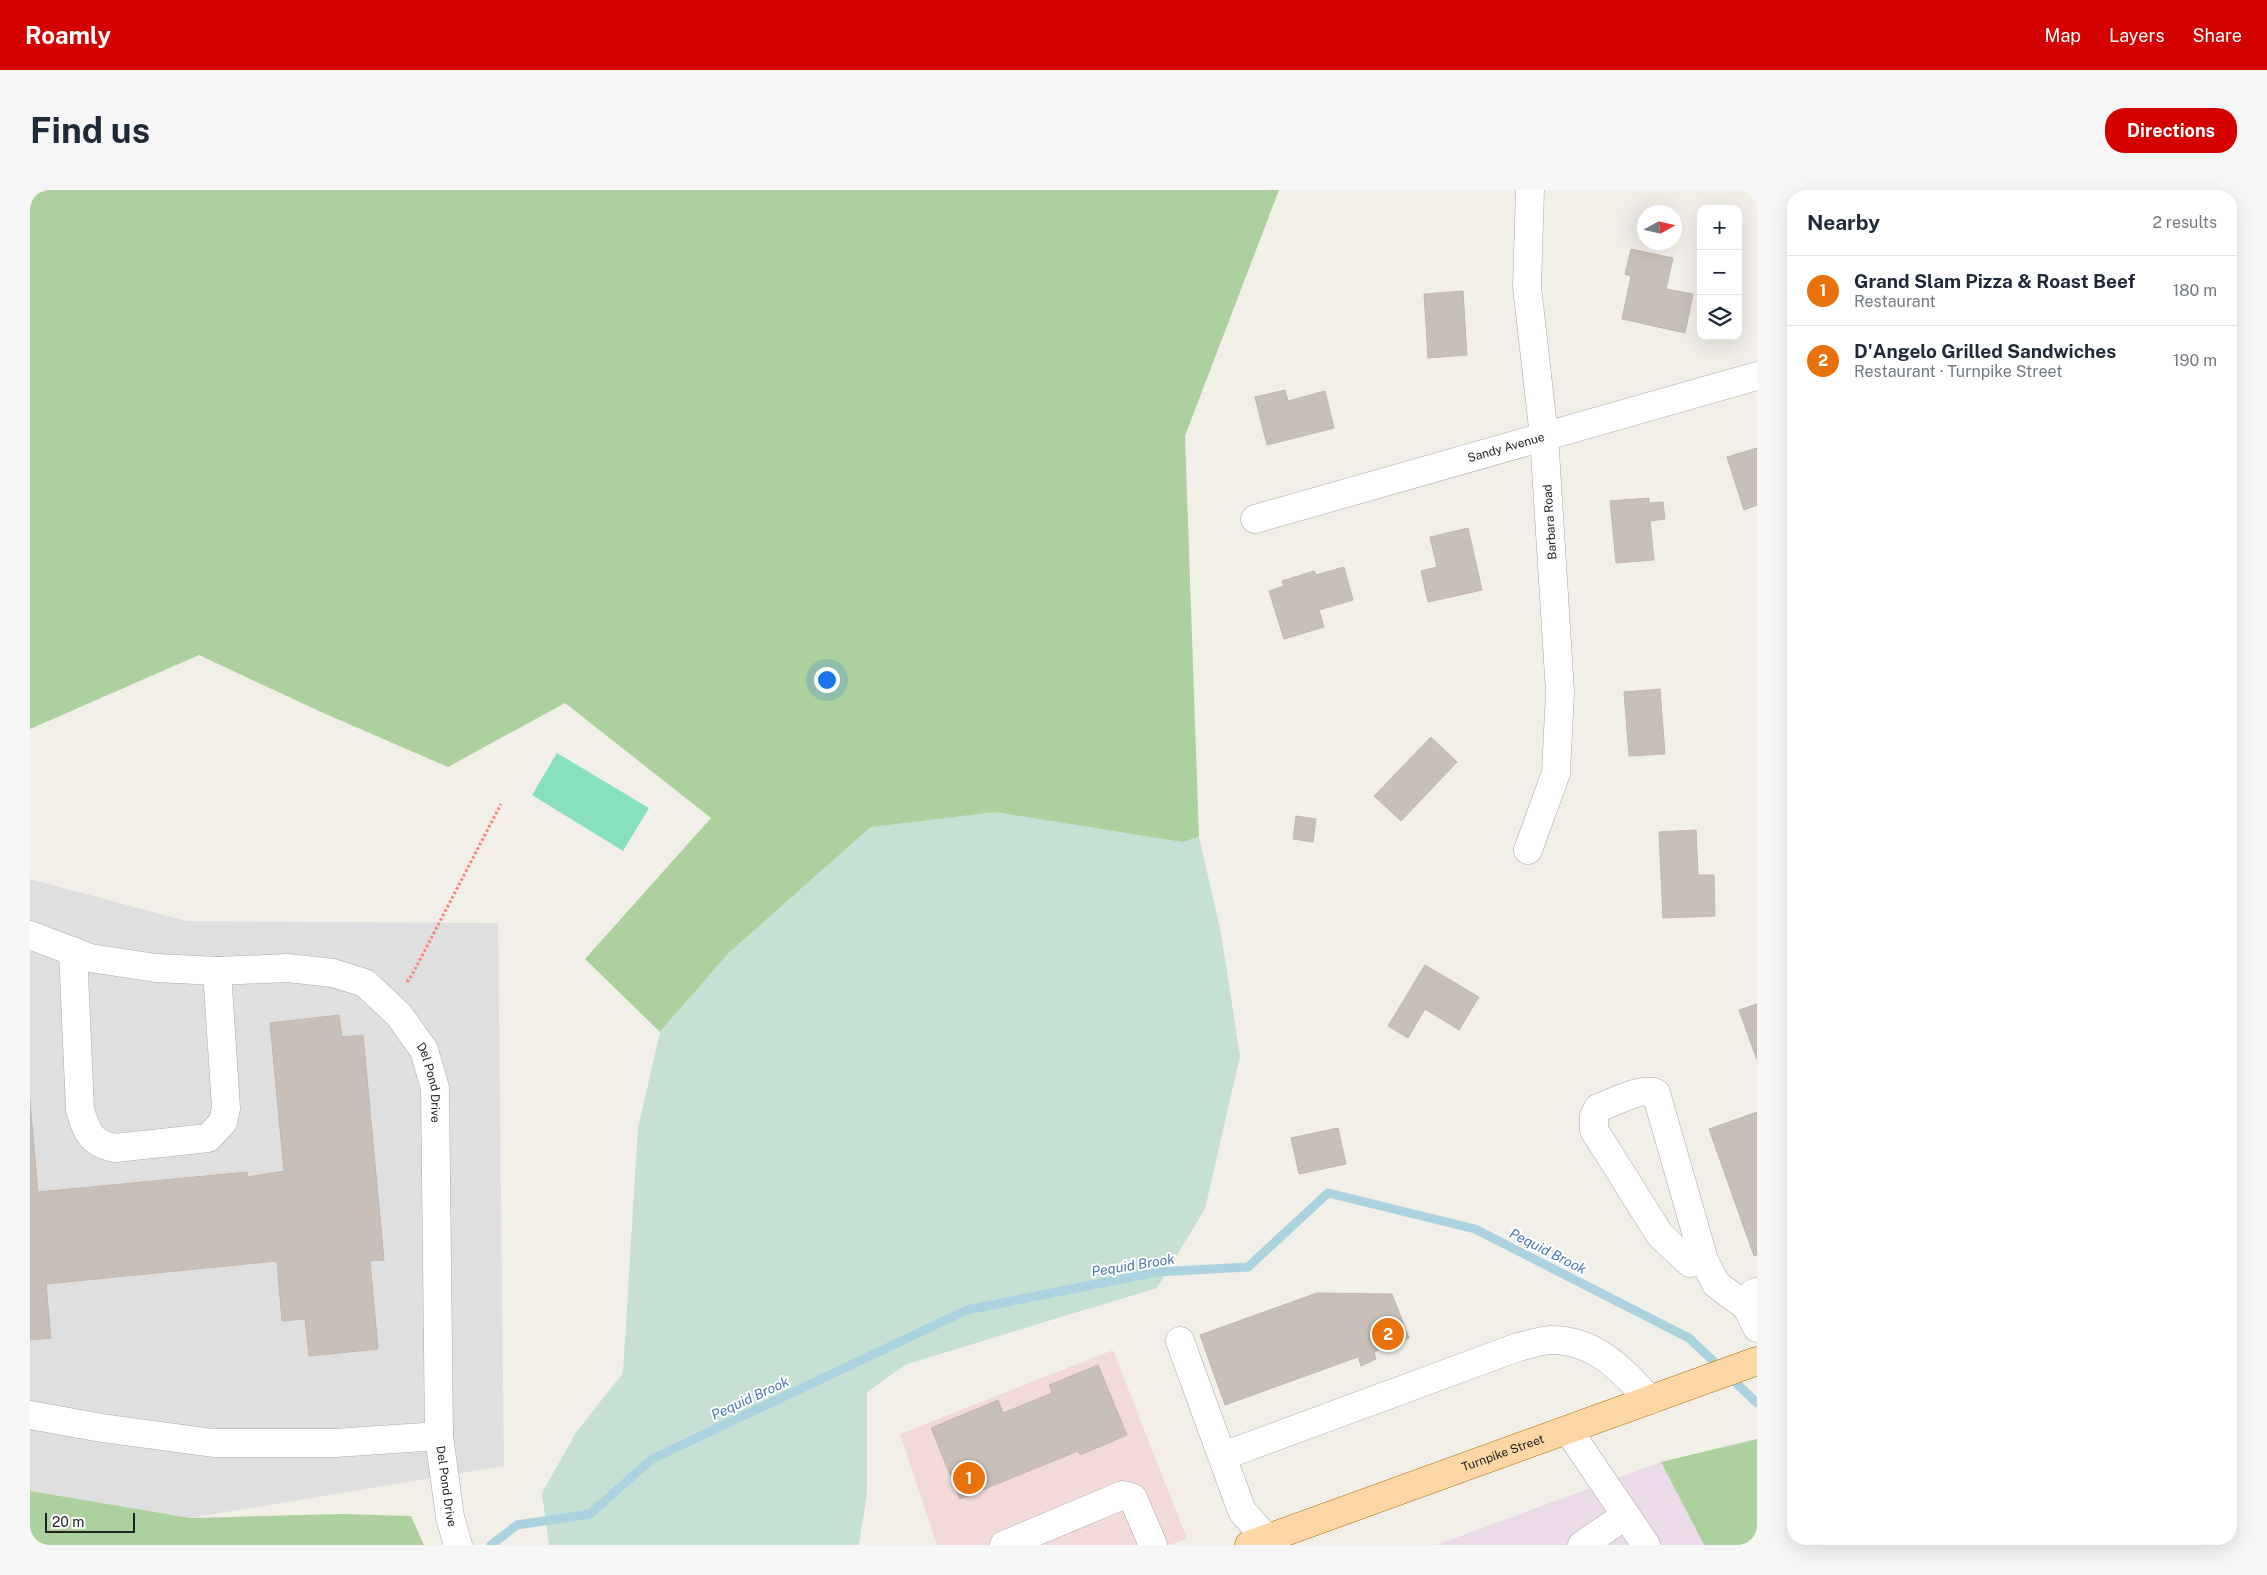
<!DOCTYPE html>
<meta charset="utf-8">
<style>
body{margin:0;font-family:"Public Sans",sans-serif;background:#f6f6f7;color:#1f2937}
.controls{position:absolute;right:15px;top:15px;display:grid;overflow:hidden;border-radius:10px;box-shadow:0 5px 20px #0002}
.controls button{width:45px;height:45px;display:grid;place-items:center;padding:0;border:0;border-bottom:1px solid #e0e1e3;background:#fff;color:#1f2937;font:25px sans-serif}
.compass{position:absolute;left:1607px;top:15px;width:45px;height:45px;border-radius:50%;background:#fff;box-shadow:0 5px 20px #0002;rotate:82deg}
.scale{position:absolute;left:15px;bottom:12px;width:90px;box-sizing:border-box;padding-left:5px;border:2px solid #222;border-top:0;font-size:14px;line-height:18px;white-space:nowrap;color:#222;-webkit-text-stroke:4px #fff;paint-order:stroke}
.you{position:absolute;left:796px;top:489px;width:18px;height:18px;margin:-12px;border:4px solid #fff;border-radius:50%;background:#1a73e8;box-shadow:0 0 0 8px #1a73e833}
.badge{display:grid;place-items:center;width:32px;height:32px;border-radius:50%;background:#d40000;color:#fff;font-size:16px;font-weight:700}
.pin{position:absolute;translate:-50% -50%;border:2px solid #fff;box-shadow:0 1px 5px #0006}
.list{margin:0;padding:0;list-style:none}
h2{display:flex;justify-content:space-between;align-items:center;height:65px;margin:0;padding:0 20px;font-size:21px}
h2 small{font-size:16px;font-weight:400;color:#747a83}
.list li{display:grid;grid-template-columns:32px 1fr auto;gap:15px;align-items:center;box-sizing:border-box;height:70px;padding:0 20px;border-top:1px solid #e0e1e3}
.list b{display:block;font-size:19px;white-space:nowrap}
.list p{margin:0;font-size:16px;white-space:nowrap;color:#747a83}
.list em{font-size:16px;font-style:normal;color:#747a83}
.icon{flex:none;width:28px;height:28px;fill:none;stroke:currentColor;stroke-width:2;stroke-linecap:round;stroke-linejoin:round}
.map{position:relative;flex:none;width:1727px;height:1355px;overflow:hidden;border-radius:20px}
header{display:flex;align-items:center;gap:30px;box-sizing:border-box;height:70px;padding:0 25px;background:#d40000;color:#fff}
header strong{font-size:24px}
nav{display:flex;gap:28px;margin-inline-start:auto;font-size:18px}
.intro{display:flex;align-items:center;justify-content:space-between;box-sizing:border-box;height:120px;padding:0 30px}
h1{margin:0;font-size:35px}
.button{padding:12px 22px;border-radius:20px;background:#d40000;color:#fff;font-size:18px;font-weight:700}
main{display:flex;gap:30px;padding:0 30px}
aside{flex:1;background:#fff;border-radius:20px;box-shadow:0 5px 20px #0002}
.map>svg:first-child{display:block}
.residential{fill:#e0dfdf}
.commercial{fill:#f2dad9}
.industrial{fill:#ebdbe8}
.forest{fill:#add19e}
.wetland{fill:#c6e0d4}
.pitch{fill:#88e0be}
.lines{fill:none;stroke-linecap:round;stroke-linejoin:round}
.stream{stroke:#aad3df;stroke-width:9}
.building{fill:#c7bfb8;stroke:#c4b6ab}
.minor-casing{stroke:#a9a9a9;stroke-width:29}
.major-casing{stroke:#a06b00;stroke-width:29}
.path{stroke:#fa8072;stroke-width:3;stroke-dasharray:2.5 2.5;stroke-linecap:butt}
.minor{stroke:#fff;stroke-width:28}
.major{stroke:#fcd6a4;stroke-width:28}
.labels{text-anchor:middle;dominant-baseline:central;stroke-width:4;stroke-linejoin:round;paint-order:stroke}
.street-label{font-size:12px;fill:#222;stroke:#fff}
.water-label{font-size:14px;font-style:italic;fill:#4a7aab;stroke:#fff}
</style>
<header>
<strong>Roamly</strong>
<nav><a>Map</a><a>Layers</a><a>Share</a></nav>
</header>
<div class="intro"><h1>Find us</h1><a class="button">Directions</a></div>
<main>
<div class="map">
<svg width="1727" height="1355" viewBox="0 0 1727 1355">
<rect width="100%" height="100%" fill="#f2efe9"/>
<!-- residential -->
<polygon class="residential" points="0,689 156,731 468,733 474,1276 160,1328 0,1303"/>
<!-- commercial -->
<polygon class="commercial" points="1083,1160 1157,1349 1139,1355 907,1355 870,1244"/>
<!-- industrial -->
<polygon class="industrial" points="1631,1272 1674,1355 1406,1355"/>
<!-- forest -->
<g class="forest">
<polygon points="0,0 1249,0 1155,246 1169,647 1153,652 841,637 699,763 630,842 555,769 681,628 535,513 418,577 291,522 169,465 0,539"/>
<polygon points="1727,1249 1727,1355 1674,1355 1631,1272"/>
<polygon points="0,1301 160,1328 312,1324 381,1326 394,1355 0,1355"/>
</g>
<!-- wetland -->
<polygon class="wetland" points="965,622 1153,652 1169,647 1191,743 1210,866 1175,1019 1127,1098 877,1174 837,1202 837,1303 829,1355 519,1355 512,1303 547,1241 593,1183 608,938 630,842 699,763 841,637"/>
<!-- pitch -->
<polygon class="pitch" points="527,563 619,618 593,661 502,605"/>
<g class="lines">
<!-- stream -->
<polyline class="stream" points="461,1355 487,1335 560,1324 622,1269 937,1120 1127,1082 1218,1077 1298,1003 1445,1039 1659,1148 1727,1213"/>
</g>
<!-- building -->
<g class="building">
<polygon points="1601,59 1643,68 1636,99 1663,104 1655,143 1592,129 1601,86 1595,84"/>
<polygon points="1433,101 1437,165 1398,168 1394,104"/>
<polygon points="1255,200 1258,211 1295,201 1304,238 1237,255 1225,207"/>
<polygon points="1727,258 1727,315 1714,320 1697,267"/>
<polygon points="1619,308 1619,313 1633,312 1635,329 1620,331 1624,370 1586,373 1580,311"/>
<polygon points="1438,338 1452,400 1398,412 1391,381 1407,377 1400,347"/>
<polygon points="1314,377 1323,410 1289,420 1294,437 1254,449 1239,401 1254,396 1252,391 1284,381 1286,385"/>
<polygon points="1630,499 1635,564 1599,566 1594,502"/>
<polygon points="1401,547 1427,572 1371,631 1344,606"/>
<polygon points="1266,626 1286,629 1283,652 1263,649"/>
<polygon points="1666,640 1668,685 1684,685 1685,726 1633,728 1629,642"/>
<polygon points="1395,775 1449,807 1429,840 1395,819 1378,848 1358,836"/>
<polygon points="1727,814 1727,870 1709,820"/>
<polygon points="309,825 312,847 333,845 354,1070 340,1071 348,1159 279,1166 275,1129 252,1131 247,1071 16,1094 21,1148 0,1150 0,911 8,1002 217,982 218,987 254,981 240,833"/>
<polygon points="1727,922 1727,1065 1724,1066 1679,939"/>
<polygon points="1308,938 1316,974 1269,984 1261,948"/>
<polygon points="1287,1103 1362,1104 1379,1148 1344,1162 1346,1169 1331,1176 1328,1167 1195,1215 1170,1145"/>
<polygon points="1068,1175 1097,1245 1050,1265 1048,1261 930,1309 901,1238 968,1210 973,1223 1022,1203 1019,1195"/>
</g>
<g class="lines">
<defs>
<g id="minor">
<path id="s1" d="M 1225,329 L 1727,186"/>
<polyline points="1498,660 1526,583 1530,502 1514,246 1497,97 1500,0"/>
<path id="s2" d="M 0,745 L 60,768 L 126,778 L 187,781 L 258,778 L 303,783 L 335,793 L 369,825 L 394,860 L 405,898 L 409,1246 L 420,1327 L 428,1355"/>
<path d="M 43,761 L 50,920 C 57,942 60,953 85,958 L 178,948 L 193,932 L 196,918 L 187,781"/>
<path d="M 1674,1070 L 1660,1073 L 1630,1045 L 1564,940 L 1564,926 L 1568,918 C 1582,913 1613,896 1626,903 L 1674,1070 L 1686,1094 L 1717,1117"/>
<path d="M 1726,1102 C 1709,1110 1722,1127 1727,1138"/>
<polyline points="1150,1151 1212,1321 1242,1355"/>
<polyline points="0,1225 72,1238 183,1253 305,1253 409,1246"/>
<polyline points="1538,1240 1616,1355"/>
<path d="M 1193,1266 L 1488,1157 C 1498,1155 1511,1150 1521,1150 C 1566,1150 1592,1180 1620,1210"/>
<polyline points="974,1355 1093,1305 1103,1308 1123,1355"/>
<polyline points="1552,1355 1595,1326"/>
</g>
<g id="major">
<path id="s3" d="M 1219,1355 L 1727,1171"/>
</g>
</defs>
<!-- minor casing -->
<use href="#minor" class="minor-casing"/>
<!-- major casing -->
<use href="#major" class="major-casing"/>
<!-- path -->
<polyline class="path" points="377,792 382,785 471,614"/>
<!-- minor -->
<use href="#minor" class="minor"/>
<!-- major -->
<use href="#major" class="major"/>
</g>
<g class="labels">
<!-- street labels -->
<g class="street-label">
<text stroke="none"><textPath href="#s1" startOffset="261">Sandy Avenue</textPath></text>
<text transform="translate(1520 332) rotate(-94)">Barbara Road</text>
<text stroke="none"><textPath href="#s2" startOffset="465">Del Pond Drive</textPath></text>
<text stroke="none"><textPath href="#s3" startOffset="270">Turnpike Street</textPath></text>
<text stroke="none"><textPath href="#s2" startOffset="870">Del Pond Drive</textPath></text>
</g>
<!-- water labels -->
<g class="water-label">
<text transform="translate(1518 1061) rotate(27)">Pequid Brook</text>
<text transform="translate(1103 1075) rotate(-9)">Pequid Brook</text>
<text transform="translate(720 1208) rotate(-25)">Pequid Brook</text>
</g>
</g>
</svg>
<div class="controls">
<button>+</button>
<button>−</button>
<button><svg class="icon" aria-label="layers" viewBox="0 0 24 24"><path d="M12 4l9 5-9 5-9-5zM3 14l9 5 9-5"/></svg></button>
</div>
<svg class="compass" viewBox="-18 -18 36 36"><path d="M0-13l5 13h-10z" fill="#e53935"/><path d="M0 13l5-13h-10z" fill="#747a83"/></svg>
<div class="scale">20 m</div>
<div class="you"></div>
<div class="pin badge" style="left:939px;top:1288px;background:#e8710a">1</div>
<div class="pin badge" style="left:1358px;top:1144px;background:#e8710a">2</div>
</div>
<aside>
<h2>Nearby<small>2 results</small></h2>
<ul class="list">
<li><span class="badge" style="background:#e8710a">1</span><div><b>Grand Slam Pizza &amp; Roast Beef</b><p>Restaurant</p></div><em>180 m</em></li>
<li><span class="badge" style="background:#e8710a">2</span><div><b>D'Angelo Grilled Sandwiches</b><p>Restaurant · Turnpike Street</p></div><em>190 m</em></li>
</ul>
</aside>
</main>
